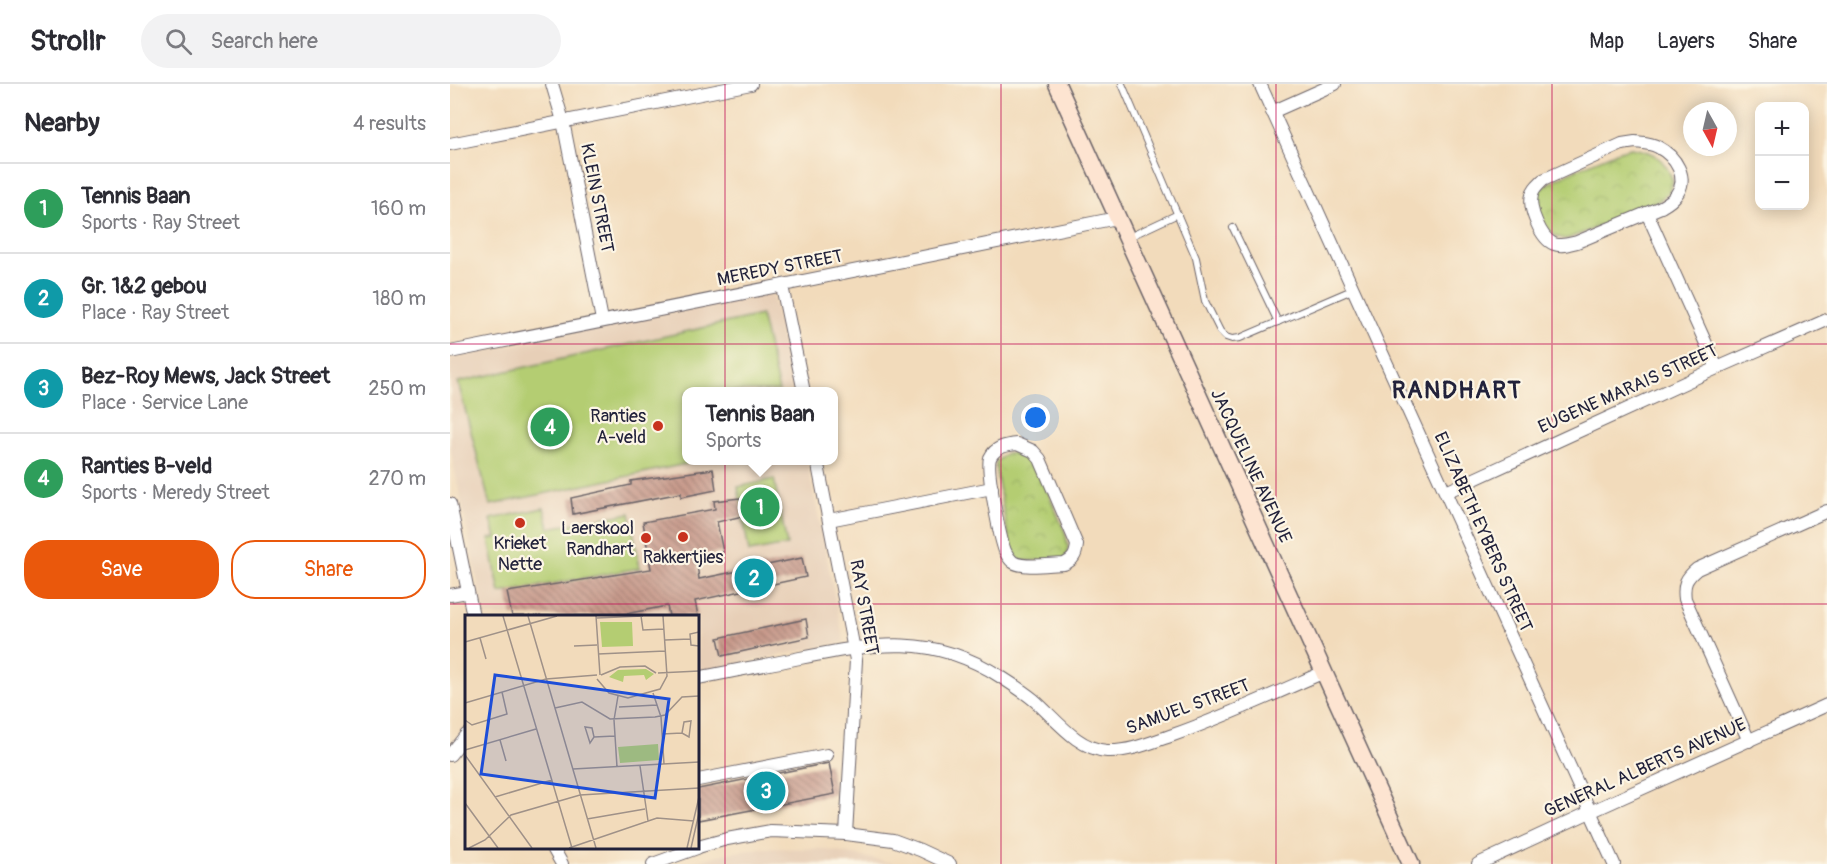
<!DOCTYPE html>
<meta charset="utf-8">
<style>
body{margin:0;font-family:Pangolin,sans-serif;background:#f2f2f3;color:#2b2b33}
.controls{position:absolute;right:18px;top:18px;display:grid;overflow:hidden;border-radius:12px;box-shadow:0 3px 15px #0003}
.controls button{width:54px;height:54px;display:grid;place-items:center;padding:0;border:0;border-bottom:2px solid #e1e1e2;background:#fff;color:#2b2b33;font:30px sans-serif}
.compass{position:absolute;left:1233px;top:18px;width:54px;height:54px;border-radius:50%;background:#fff;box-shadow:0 3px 15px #0003;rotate:172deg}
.you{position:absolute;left:586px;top:334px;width:21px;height:21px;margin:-15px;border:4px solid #fff;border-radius:50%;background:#1a73e8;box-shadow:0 0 0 9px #1a73e833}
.badge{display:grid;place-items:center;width:39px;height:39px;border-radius:50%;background:#ea580c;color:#fff;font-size:20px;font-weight:700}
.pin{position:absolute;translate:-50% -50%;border:3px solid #fff;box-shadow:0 2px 6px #0006}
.popup{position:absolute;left:232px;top:303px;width:156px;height:78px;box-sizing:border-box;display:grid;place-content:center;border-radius:12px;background:#fff;filter:drop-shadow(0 2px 4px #0005);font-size:20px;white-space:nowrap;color:#7c7c81}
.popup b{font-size:22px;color:#2b2b33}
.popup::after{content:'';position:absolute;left:50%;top:100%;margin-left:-12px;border:12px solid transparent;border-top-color:#fff}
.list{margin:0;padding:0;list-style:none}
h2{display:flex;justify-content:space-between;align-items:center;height:78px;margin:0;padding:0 24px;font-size:26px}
h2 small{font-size:20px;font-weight:400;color:#7c7c81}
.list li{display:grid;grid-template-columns:39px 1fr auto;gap:18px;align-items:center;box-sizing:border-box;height:90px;padding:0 24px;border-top:2px solid #e1e1e2}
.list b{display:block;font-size:22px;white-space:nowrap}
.list p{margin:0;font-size:20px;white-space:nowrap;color:#7c7c81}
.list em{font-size:20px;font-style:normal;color:#7c7c81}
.actions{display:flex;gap:12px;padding:18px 24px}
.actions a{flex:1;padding:14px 0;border:2px solid #ea580c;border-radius:24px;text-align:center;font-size:21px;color:#ea580c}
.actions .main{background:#ea580c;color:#fff}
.icon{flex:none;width:33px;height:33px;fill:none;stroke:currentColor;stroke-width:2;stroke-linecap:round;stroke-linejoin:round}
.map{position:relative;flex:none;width:1377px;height:780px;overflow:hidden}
header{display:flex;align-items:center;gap:36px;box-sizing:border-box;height:84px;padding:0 30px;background:#fff;border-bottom:2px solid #e1e1e2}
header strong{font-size:28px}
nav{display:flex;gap:33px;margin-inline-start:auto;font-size:21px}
.search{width:420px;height:54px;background:#f2f2f3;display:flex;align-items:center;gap:15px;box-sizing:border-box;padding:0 21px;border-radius:33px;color:#7c7c81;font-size:22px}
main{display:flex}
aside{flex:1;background:#fff}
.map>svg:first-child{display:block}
.built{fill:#e7cfb7}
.park{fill:url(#park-crowns);stroke:#6b7856;stroke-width:1.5}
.pitch{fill:#b4cd72;stroke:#6b7856;stroke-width:1.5}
.building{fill:url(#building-back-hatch)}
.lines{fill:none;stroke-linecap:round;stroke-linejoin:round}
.lane-casing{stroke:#6b6368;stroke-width:8}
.street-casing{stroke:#6b6368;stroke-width:14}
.secondary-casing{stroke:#6b6368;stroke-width:19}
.lane{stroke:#fff;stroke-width:6}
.street{stroke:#fff;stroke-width:12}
.secondary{stroke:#fde4d1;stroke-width:16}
.grid{fill:none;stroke:#c2185b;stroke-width:1.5;stroke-opacity:0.55}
.poi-dot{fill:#c8321e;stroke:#fcf5e5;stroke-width:2}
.labels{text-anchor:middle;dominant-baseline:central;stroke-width:4.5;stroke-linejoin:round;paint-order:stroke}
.street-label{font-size:18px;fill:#22223b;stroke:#fcf5e5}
.poi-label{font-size:18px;fill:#22223b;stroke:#fcf5e5;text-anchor:end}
.district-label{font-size:24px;font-weight:bold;letter-spacing:1.5px;fill:#22223b;stroke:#fcf5e5}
.inset-road{fill:none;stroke:#9f9188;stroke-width:1.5}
.view{fill:#1d4ed8;fill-opacity:0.15;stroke:#1d4ed8;stroke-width:3}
.inset-edge{fill:none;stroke:#22223b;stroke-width:3}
</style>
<header>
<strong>Strollr</strong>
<div class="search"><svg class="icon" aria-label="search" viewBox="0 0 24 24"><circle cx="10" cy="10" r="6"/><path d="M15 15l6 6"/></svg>Search here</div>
<nav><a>Map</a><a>Layers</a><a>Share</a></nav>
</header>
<main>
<aside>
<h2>Nearby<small>4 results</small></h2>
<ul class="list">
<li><span class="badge" style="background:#2e9e5b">1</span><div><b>Tennis Baan</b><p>Sports · Ray Street</p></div><em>160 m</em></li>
<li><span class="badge" style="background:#0f9aa8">2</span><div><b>Gr. 1&amp;2 gebou</b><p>Place · Ray Street</p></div><em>180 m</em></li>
<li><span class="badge" style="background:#0f9aa8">3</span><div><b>Bez-Roy Mews, Jack Street</b><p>Place · Service Lane</p></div><em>250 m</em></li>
<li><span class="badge" style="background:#2e9e5b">4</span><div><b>Ranties B-veld</b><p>Sports · Meredy Street</p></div><em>270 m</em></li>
</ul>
<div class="actions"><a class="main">Save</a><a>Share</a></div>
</aside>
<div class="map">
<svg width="1377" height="780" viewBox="0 0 1377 780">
<defs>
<pattern id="park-crowns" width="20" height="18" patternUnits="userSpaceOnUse" patternTransform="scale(1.5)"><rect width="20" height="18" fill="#b4cd72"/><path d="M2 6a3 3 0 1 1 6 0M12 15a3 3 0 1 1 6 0" fill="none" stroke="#9ab064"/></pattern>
<pattern id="building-back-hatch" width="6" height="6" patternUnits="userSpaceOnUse" patternTransform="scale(1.5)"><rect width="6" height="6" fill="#c7998a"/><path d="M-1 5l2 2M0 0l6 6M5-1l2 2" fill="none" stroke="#a17c72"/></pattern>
</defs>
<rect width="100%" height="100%" fill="#fcf5e5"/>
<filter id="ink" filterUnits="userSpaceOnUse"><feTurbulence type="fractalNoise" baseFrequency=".0167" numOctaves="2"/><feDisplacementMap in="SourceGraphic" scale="12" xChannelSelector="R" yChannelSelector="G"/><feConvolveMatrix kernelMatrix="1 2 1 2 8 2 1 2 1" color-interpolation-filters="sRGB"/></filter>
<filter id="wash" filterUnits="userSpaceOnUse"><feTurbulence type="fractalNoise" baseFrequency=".008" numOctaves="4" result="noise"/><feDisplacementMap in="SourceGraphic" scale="24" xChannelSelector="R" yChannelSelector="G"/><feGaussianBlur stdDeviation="1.35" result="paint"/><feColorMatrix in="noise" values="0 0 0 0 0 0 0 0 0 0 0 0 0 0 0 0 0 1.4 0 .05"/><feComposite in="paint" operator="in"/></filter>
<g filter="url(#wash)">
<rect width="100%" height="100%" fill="#f2dbbb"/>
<!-- built -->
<g class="built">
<polygon points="322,208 343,307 236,308 236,376 357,377 394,558 248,588 248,532 35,532 0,362 0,274"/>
<polygon points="311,764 372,765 449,780 238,780 273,770"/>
</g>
<!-- park -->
<g class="park">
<path d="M 1181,64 C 1204,67 1216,75 1223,98 L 1219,108 L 1210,116 L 1174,133 L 1117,155 C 1104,155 1099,146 1093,137 C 1088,130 1082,118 1086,110 C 1095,96 1152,75 1169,67 Z"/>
<polygon points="569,368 576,370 590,390 615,448 618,462 617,471 612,476 571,477 564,471 559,457 546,387 546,378 556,369"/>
</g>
<!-- pitch -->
<g class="pitch">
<polygon points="311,231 329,307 236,308 236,376 250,377 40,421 8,298"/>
<polygon points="324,395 337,461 299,468 288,403"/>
<polygon points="94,424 99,444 180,429 190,484 50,509 39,455 46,454 41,435"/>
</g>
<g id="blocks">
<!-- building -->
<g class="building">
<polygon points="263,385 266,406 231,413 231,409 123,430 121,414 181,401 181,397"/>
<polygon points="290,414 293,432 267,438 273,468 246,472 249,495 352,474 356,493 245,517 248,532 219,532 217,522 165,532 62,532 57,508 201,485 193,438 265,425 264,417"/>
<polygon points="356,535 359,553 272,572 268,554"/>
<polygon points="379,679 385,710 248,736 248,705"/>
</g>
</g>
</g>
<g filter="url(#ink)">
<use href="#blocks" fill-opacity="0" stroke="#6b6368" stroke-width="1.5"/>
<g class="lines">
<defs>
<g id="lane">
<polyline points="672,0 746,174 755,217 770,247 776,253 782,255 790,254 902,206"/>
<polyline points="783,144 828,238"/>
<polyline points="679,153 728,130"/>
</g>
<g id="street">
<polyline points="102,0 113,37 152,236"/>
<polyline points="810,0 1164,780"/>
<polyline points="822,28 885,0"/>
<path d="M 1185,58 C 1193,59 1201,59 1208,63 C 1225,72 1240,94 1226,111 C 1222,117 1216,120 1211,123 L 1127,158 C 1119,160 1112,163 1104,160 C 1091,155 1078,124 1082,111 C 1083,105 1088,101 1093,96 L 1172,60 Z"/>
<polyline points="0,60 301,0"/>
<polyline points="1197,129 1267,284"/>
<polyline points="332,202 354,308"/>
<polyline points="0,268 667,134"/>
<path d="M 567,360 L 583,367 L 590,375 L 627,461 C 626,470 624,476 614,480 C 601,480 574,485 563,478 C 559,475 557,471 555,467 C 550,454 536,386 540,374 C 545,363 556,361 567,360 Z"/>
<polyline points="367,376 406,576 396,750"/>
<polyline points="996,408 1267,284 1377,236"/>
<polyline points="0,420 23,532"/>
<polyline points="379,436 542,404"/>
<polyline points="0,511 18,508"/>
<path d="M 248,594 C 282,587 316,581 350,574 C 425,559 483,549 551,593 C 562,600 574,608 584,616 C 606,635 627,665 657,667 C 680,668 702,658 723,651 C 774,633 824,610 874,588"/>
<path d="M 1299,657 L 1235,515 C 1233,500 1236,494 1247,485 L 1377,427"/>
<polyline points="0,671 16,651"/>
<polyline points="248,696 377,671"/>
<polyline points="248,763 277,755 321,747 396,750 443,756 470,766 500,780"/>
<polyline points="103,764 112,780"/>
<polyline points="203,780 247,764"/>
<polyline points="1028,780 1140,728 1377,621"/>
</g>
<polyline id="secondary" points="607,0 961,780"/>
</defs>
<!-- lane casing -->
<use href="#lane" class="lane-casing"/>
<!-- street casing -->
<use href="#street" class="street-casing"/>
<!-- secondary casing -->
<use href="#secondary" class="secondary-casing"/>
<!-- lane -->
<use href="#lane" class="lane"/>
<!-- street -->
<use href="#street" class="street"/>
<!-- secondary -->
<use href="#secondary" class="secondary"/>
</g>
</g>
<!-- grid -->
<path class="grid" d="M 275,0 L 275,780M 551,0 L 551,780M 826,0 L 826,780M 1102,0 L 1102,780M 0,260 L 1377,260M 0,520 L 1377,520"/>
<!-- markers -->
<g class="poi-dot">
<circle cx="208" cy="342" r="6"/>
<circle cx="70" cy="439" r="6"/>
<circle cx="233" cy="453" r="6"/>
<circle cx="196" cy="454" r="6"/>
</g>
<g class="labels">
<!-- street labels -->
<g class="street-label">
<text transform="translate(147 114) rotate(79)">KLEIN STREET</text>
<text transform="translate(330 184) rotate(-11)">MEREDY STREET</text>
<text transform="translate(1178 305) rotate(-24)">EUGENE MARAIS STREET</text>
<text transform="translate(801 382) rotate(65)">JACQUELINE AVENUE</text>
<text transform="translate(1033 448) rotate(66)">ELIZABETH EYBERS STREET</text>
<text transform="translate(414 523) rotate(80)">RAY STREET</text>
<text transform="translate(738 623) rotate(-20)">SAMUEL STREET</text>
<text transform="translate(1195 684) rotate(-24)">GENERAL ALBERTS AVENUE</text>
</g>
<!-- poi labels -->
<g class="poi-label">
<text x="196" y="332">Ranties<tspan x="196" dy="21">A-veld</tspan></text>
<text x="184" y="444">Laerskool<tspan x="184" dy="21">Randhart</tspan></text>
<text x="70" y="459" text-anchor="middle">Krieket<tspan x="70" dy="21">Nette</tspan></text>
<text x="233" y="473" text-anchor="middle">Rakkertjies</text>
</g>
<!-- district labels -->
<g class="district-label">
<text x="1007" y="306">RANDHART</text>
</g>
</g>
<!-- overview -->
<g transform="translate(15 531)">
<rect width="234" height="234" fill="#f2dbbb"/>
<path d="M 181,54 L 189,59 L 181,65 L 179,60 L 159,61 L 158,67 L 144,62 L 153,55 Z" fill="#b4cd72"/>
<path d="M 135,7 L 167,7 L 168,31 L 137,32 ZM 193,129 L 194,145 L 155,148 L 153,132 Z" fill="#b4cd72"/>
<path class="inset-road" d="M 38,1 L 107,233M 63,1 L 131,233M 131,1 L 135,60M 176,1 L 178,15 L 199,14M 131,3 L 178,1M 234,17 L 225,19 L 226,30 L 234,31M 15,23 L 21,44M 200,25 L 225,24M 0,27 L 92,1M 109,31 L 132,30M 133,39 L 200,36M 193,58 L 234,56M 136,60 L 155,52 L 180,51 L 191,58M 132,64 L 144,78 L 163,83 L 195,74 L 202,61 L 198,1M 188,78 L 196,102 L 199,149M 0,88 L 81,64 L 132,60M 154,92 L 192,90M 90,93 L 117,87 L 145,104 L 190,102 L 200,100 L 217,82 L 234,81M 0,105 L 7,110 L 42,99 L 37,77M 197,119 L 217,118 L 224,122 L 226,106 L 219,107 L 217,118M 129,122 L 127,113 L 120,112 L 125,128 L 129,122 L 150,121M 35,125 L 41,146M 0,135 L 71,114M 0,140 L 67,233M 175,151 L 183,206M 152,152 L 149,105 L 153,81M 108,154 L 234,147M 30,182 L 87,165M 0,188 L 33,233M 122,204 L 180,194M 4,233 L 20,225 L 46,200 L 115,180 L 234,173M 104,233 L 192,203 L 229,206M 222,233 L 234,182M 226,233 L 234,198"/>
<path class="view" d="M 30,60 L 204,84 L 190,183 L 16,159 Z"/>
<rect width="234" height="234" class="inset-edge"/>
</g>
</svg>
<div class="controls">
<button>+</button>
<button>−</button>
</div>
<svg class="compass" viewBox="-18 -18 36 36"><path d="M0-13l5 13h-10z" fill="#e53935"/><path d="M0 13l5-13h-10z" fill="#7c7c81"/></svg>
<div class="you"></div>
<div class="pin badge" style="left:310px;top:423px;background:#2e9e5b">1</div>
<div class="popup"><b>Tennis Baan</b>Sports</div>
<div class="pin badge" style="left:304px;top:494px;background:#0f9aa8">2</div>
<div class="pin badge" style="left:316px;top:707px;background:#0f9aa8">3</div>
<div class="pin badge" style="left:100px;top:343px;background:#2e9e5b">4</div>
</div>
</main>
